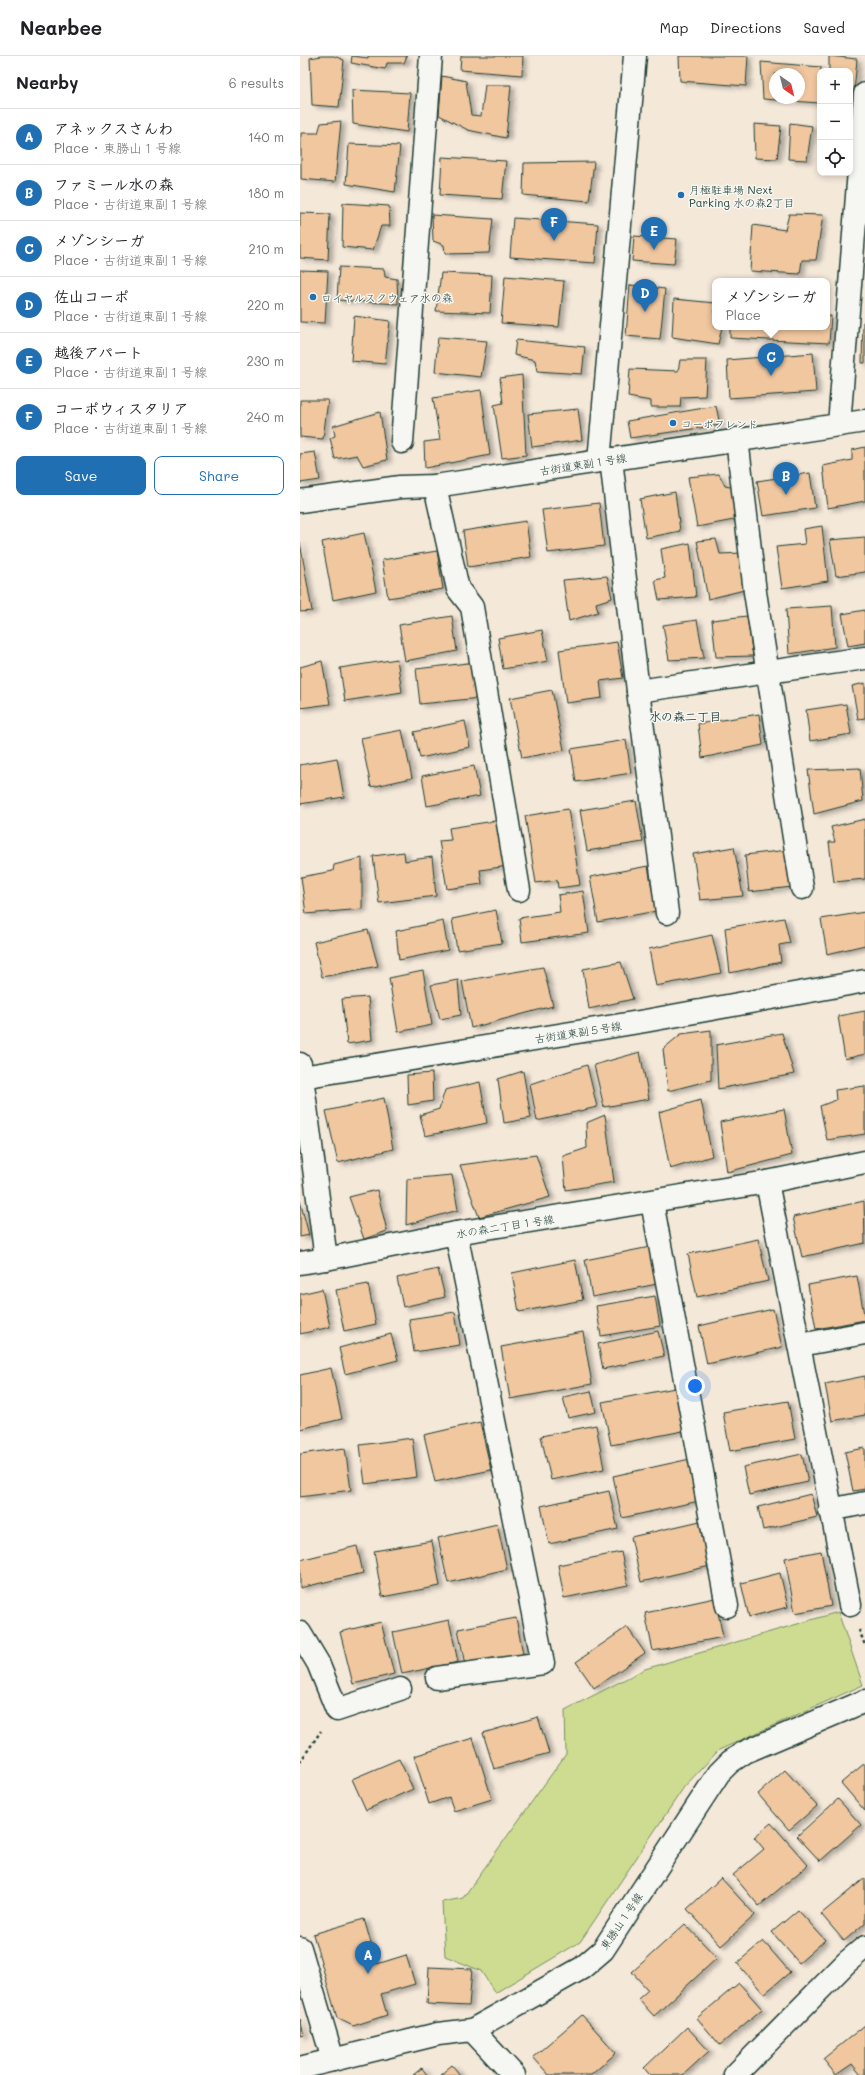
<!DOCTYPE html>
<meta charset="utf-8">
<style>
body{margin:0;font-family:Mali,"Klee One",sans-serif;background:#f2f2f2;color:#202124}
.controls{position:absolute;right:12px;top:12px;display:grid;overflow:hidden;border-radius:8px;box-shadow:0 2px 6px #0003}
.controls button{width:36px;height:36px;display:grid;place-items:center;padding:0;border:0;border-bottom:1px solid #e0e0e0;background:#fff;color:#202124;font:20px sans-serif}
.compass{position:absolute;left:469px;top:12px;width:36px;height:36px;border-radius:50%;background:#fff;box-shadow:0 2px 6px #0003;rotate:145deg}
.you{position:absolute;left:395px;top:1330px;width:14px;height:14px;margin:-10px;border:3px solid #fff;border-radius:50%;background:#1a73e8;box-shadow:0 0 0 6px #1a73e833}
.badge{display:grid;place-items:center;width:26px;height:26px;border-radius:50%;background:#1f6fb2;color:#fff;font-size:13px;font-weight:700}
.pin{position:absolute;translate:-50% -33px;filter:drop-shadow(0 1px 2px #0008)}
.pin::after{content:'';position:absolute;top:21px;width:14px;height:12px;background:inherit;clip-path:polygon(0 0,100% 0,50% 100%)}
.popup{position:absolute;left:412px;top:222px;width:118px;height:52px;box-sizing:border-box;display:grid;place-content:center;border-radius:8px;background:#fff;filter:drop-shadow(0 1px 3px #0005);font-size:13px;white-space:nowrap;color:#757577}
.popup b{font-size:15px;color:#202124}
.popup::after{content:'';position:absolute;left:50%;top:100%;margin-left:-8px;border:8px solid transparent;border-top-color:#fff}
.list{margin:0;padding:0;list-style:none}
h2{display:flex;justify-content:space-between;align-items:center;height:52px;margin:0;padding:0 16px;font-size:17px}
h2 small{font-size:13px;font-weight:400;color:#757577}
.list li{display:grid;grid-template-columns:26px 1fr auto;gap:12px;align-items:center;box-sizing:border-box;height:56px;padding:0 16px;border-top:1px solid #e0e0e0}
.list b{display:block;font-size:15px;white-space:nowrap}
.list p{margin:0;font-size:13px;white-space:nowrap;color:#757577}
.list em{font-size:13px;font-style:normal;color:#757577}
.actions{display:flex;gap:8px;padding:12px 16px}
.actions a{flex:1;padding:9px 0;border:1px solid #1f6fb2;border-radius:8px;text-align:center;font-size:14px;color:#1f6fb2}
.actions .main{background:#1f6fb2;color:#fff}
.icon{flex:none;width:22px;height:22px;fill:none;stroke:currentColor;stroke-width:2;stroke-linecap:round;stroke-linejoin:round}
.map{position:relative;flex:none;width:565px;height:2019px;overflow:hidden}
header{display:flex;align-items:center;gap:24px;box-sizing:border-box;height:56px;padding:0 20px;background:#fff;border-bottom:1px solid #e0e0e0}
header strong{font-size:19px}
nav{display:flex;gap:22px;margin-inline-start:auto;font-size:14px}
main{display:flex}
aside{flex:1;background:#fff}
.map>svg:first-child{display:block}
.green{fill:#cddc90;stroke:#768c62}
.building{fill:#f0c79f;stroke:#1f3d34;fill-rule:evenodd;filter:url(#shadow)}
.lines{fill:none;stroke-linecap:round;stroke-linejoin:round}
.minor-casing{stroke:#1f3d34;stroke-width:25}
.path{stroke:#1f3d34;stroke-width:2.5;stroke-dasharray:3 3;stroke-linecap:butt}
.minor{stroke:#f6f6f2;stroke-width:22}
.poi-dot{fill:#1f6fb2;stroke:#f6f6f2;stroke-width:1.5}
.labels{text-anchor:middle;dominant-baseline:central;stroke-width:3;stroke-linejoin:round;paint-order:stroke}
.poi-label{font-size:11px;fill:#1f3d34;stroke:#f6f6f2;text-anchor:start}
.street-label{font-size:11px;fill:#1f3d34;stroke:#f6f6f2}
.neighbourhood-label{font-size:12px;font-weight:bold;fill:#1f3d34;stroke:#f6f6f2}
</style>
<header>
<strong>Nearbee</strong>
<nav><a>Map</a><a>Directions</a><a>Saved</a></nav>
</header>
<main>
<aside>
<h2>Nearby<small>6 results</small></h2>
<ul class="list">
<li><span class="badge">A</span><div><b>アネックスさんわ</b><p>Place · 東勝山１号線</p></div><em>140 m</em></li>
<li><span class="badge">B</span><div><b>ファミール水の森</b><p>Place · 古街道東副１号線</p></div><em>180 m</em></li>
<li><span class="badge">C</span><div><b>メゾンシーガ</b><p>Place · 古街道東副１号線</p></div><em>210 m</em></li>
<li><span class="badge">D</span><div><b>佐山コーポ</b><p>Place · 古街道東副１号線</p></div><em>220 m</em></li>
<li><span class="badge">E</span><div><b>越後アパート</b><p>Place · 古街道東副１号線</p></div><em>230 m</em></li>
<li><span class="badge">F</span><div><b>コーポウィスタリア</b><p>Place · 古街道東副１号線</p></div><em>240 m</em></li>
</ul>
<div class="actions"><a class="main">Save</a><a>Share</a></div>
</aside>
<div class="map">
<svg width="565" height="2019" viewBox="0 0 565 2019">
<defs>
<filter id="shadow"><feDropShadow dx="4.5" dy="2.5" stdDeviation="2" flood-color="#0004"/></filter>
</defs>
<rect width="100%" height="100%" fill="#f4e8d9"/>
<filter id="ink" filterUnits="userSpaceOnUse"><feTurbulence type="fractalNoise" baseFrequency=".025" numOctaves="2"/><feDisplacementMap in="SourceGraphic" scale="8" xChannelSelector="R" yChannelSelector="G"/><feConvolveMatrix kernelMatrix="1 2 1 2 8 2 1 2 1" color-interpolation-filters="sRGB"/></filter>
<g filter="url(#ink)">
<!-- green -->
<polygon class="green" points="538,1556 563,1629 419,1694 384,1731 280,1886 195,1937 181,1915 145,1900 142,1846 163,1842 266,1698 265,1654 345,1613"/>
<!-- building -->
<g class="building">
<polygon points="21,0 34,0 44,4 39,51 12,49 10,2"/>
<polygon points="52,0 68,2 68,0 107,0 104,7 87,7 85,13 51,7"/>
<polygon points="161,0 223,0 222,19 160,14"/>
<polygon points="379,0 448,0 446,30 380,25"/>
<polygon points="529,0 557,3 554,36 550,36 550,15 529,15"/>
<path d="M 461,6 L 521,11 L 520,47 L 463,43 ZM 475,18 L 499,18 L 499,42 L 475,42 Z"/>
<polygon points="142,20 166,25 171,59 181,60 185,29 211,29 206,82 168,74 139,59"/>
<polygon points="52,34 110,37 107,76 53,68"/>
<polygon points="41,65 35,126 1,123 1,77 18,77 21,67"/>
<polygon points="490,67 512,70 507,104 488,103"/>
<polygon points="454,68 481,70 477,103 455,102"/>
<polygon points="49,88 100,90 95,136 46,128"/>
<polygon points="142,101 206,105 202,143 140,139"/>
<polygon points="294,106 289,145 223,139 224,107"/>
<polygon points="43,147 89,150 90,170 81,170 73,194 42,191"/>
<polygon points="0,157 30,158 28,204 0,202"/>
<polygon points="489,158 523,159 516,204 502,204 500,218 450,215 453,169 485,174"/>
<polygon points="132,159 193,163 189,197 145,198 144,189 133,185"/>
<polygon points="213,162 298,168 295,207 210,201"/>
<polygon points="334,180 377,183 374,208 332,205"/>
<polygon points="39,211 84,213 85,221 97,223 98,248 37,244"/>
<polygon points="0,214 28,215 25,267 0,266"/>
<polygon points="141,217 192,219 190,257 136,255"/>
<polygon points="205,220 264,225 259,271 201,267"/>
<polygon points="330,229 365,233 360,283 326,280"/>
<polygon points="374,243 415,247 415,271 422,271 418,288 372,281"/>
<polygon points="54,260 90,265 85,308 51,305"/>
<polygon points="527,260 531,260 529,287 430,282 430,271 527,271"/>
<polygon points="563,266 565,266 565,307 562,307"/>
<polygon points="138,281 187,285 181,321 135,316"/>
<polygon points="216,284 285,291 282,318 237,315 235,304 214,299"/>
<polygon points="513,297 516,336 429,342 427,304"/>
<polygon points="380,304 407,304 405,340 381,341 380,351 351,351 351,345 328,341 330,313 378,315"/>
<polygon points="222,319 226,399 202,402 194,349 203,347 200,322"/>
<polygon points="181,334 190,399 125,412 124,386 140,384 133,342"/>
<polygon points="0,344 28,344 23,383 0,381"/>
<polygon points="416,350 420,369 330,382 327,365"/>
<polygon points="278,353 282,384 232,391 228,358"/>
<polygon points="80,356 87,404 63,410 57,399 35,403 30,382 35,380 33,370"/>
<polygon points="565,391 565,445 528,452 523,410 552,404 552,394"/>
<polygon points="15,396 20,424 0,427 0,398"/>
<polygon points="510,417 515,452 463,460 457,425"/>
<polygon points="419,418 425,430 435,432 439,463 397,471 388,421"/>
<polygon points="375,436 380,475 346,482 340,443"/>
<polygon points="299,447 304,490 248,497 242,454"/>
<polygon points="226,465 231,501 168,511 163,475"/>
<polygon points="522,470 528,525 482,532 476,491 505,488 503,473"/>
<polygon points="64,477 76,535 33,544 22,486"/>
<polygon points="565,481 565,516 536,520 530,484"/>
<polygon points="416,483 420,498 442,497 448,533 408,543 397,485"/>
<polygon points="0,486 12,555 0,556"/>
<polygon points="390,487 396,541 359,544 355,524 365,522 361,493"/>
<polygon points="137,495 143,533 88,542 82,504"/>
<polygon points="307,520 312,542 296,547 298,556 269,565 263,524"/>
<polygon points="532,550 535,591 489,598 486,553"/>
<polygon points="565,554 565,587 548,590 542,558"/>
<polygon points="152,560 157,595 105,605 99,569"/>
<polygon points="447,560 453,600 416,601 412,564"/>
<polygon points="397,564 404,602 369,604 363,569"/>
<polygon points="242,574 248,605 203,613 198,582"/>
<polygon points="317,586 323,622 300,625 302,642 266,647 259,594"/>
<polygon points="97,603 102,636 45,645 40,612"/>
<polygon points="22,605 30,648 0,652 0,611"/>
<polygon points="176,606 180,642 120,648 116,613"/>
<polygon points="565,627 565,662 558,663 552,630"/>
<polygon points="252,634 264,694 222,702 210,642"/>
<polygon points="546,648 551,678 510,685 506,654"/>
<polygon points="459,658 463,689 402,702 398,668"/>
<polygon points="165,665 170,691 120,702 114,676"/>
<polygon points="102,674 112,722 71,731 61,682"/>
<polygon points="326,684 331,717 276,726 271,693"/>
<polygon points="37,702 44,741 0,748 0,709"/>
<polygon points="174,710 180,740 127,750 122,720"/>
<polygon points="560,712 563,745 514,758 508,714"/>
<polygon points="336,745 343,786 287,795 280,754"/>
<polygon points="268,753 280,829 258,832 257,824 236,827 225,760"/>
<polygon points="565,763 565,823 534,826 529,786 535,786 531,771"/>
<polygon points="201,764 208,810 180,814 182,828 147,833 139,785 151,784 149,772"/>
<polygon points="434,791 443,840 400,844 393,798"/>
<polygon points="488,794 492,831 449,836 445,799"/>
<polygon points="104,796 105,805 132,801 136,840 79,847 73,800"/>
<polygon points="62,802 62,853 6,858 1,821 33,815 34,809"/>
<polygon points="348,810 356,855 298,866 290,821"/>
<polygon points="283,835 289,877 222,886 219,862 260,856 258,839"/>
<polygon points="196,854 202,887 157,894 152,863"/>
<polygon points="565,856 565,889 527,898 521,863"/>
<polygon points="484,862 490,887 479,889 481,906 430,917 425,872"/>
<polygon points="143,865 148,894 99,904 96,875"/>
<polygon points="68,874 78,910 22,921 14,886"/>
<polygon points="412,879 421,917 356,930 349,893"/>
<polygon points="321,906 333,943 289,953 283,913"/>
<polygon points="243,911 253,950 171,972 162,925"/>
<polygon points="123,915 132,969 98,976 89,922"/>
<polygon points="158,924 161,959 140,963 131,929"/>
<polygon points="68,941 72,984 47,988 42,943"/>
<polygon points="565,955 565,998 545,1003 538,960"/>
<polygon points="411,974 411,1024 368,1035 363,993 381,978"/>
<polygon points="482,977 494,1018 418,1033 416,989"/>
<polygon points="340,996 349,1043 304,1051 294,1009"/>
<polygon points="287,1009 297,1051 237,1065 230,1028"/>
<polygon points="223,1015 231,1062 204,1067 198,1023"/>
<polygon points="132,1017 133,1045 108,1049 107,1019"/>
<polygon points="180,1026 187,1067 125,1080 120,1059 139,1053 145,1034"/>
<polygon points="565,1030 565,1078 527,1084 520,1050 536,1044 535,1034"/>
<polygon points="84,1042 93,1093 38,1107 26,1055"/>
<polygon points="401,1044 412,1100 370,1113 359,1056"/>
<polygon points="484,1053 492,1099 427,1116 420,1066"/>
<polygon points="305,1059 314,1126 266,1134 263,1100 287,1092 286,1067"/>
<polygon points="236,1099 250,1141 179,1161 160,1109"/>
<polygon points="152,1119 158,1154 106,1169 107,1123"/>
<polygon points="77,1134 87,1175 64,1183 49,1141"/>
<polygon points="0,1145 9,1179 0,1181"/>
<polygon points="564,1145 565,1187 502,1201 493,1161"/>
<polygon points="458,1183 468,1225 397,1241 388,1198"/>
<polygon points="350,1191 357,1228 292,1241 285,1204"/>
<polygon points="275,1204 283,1244 219,1256 212,1217"/>
<polygon points="138,1213 145,1241 103,1251 97,1222"/>
<polygon points="557,1220 565,1264 516,1273 508,1229"/>
<polygon points="68,1228 76,1268 44,1275 36,1234"/>
<polygon points="22,1233 30,1271 0,1278 0,1238"/>
<polygon points="355,1240 360,1270 301,1280 296,1250"/>
<polygon points="473,1253 482,1291 407,1308 399,1270"/>
<polygon points="155,1256 160,1289 114,1296 109,1263"/>
<polygon points="358,1275 364,1300 303,1313 298,1288"/>
<polygon points="283,1276 292,1328 210,1343 201,1291"/>
<polygon points="91,1278 98,1304 45,1318 39,1292"/>
<polygon points="31,1312 42,1363 0,1373 0,1319"/>
<polygon points="565,1320 565,1359 532,1365 525,1328"/>
<polygon points="375,1332 383,1375 311,1389 302,1346"/>
<polygon points="291,1335 296,1356 268,1362 263,1341"/>
<polygon points="488,1345 495,1383 430,1395 423,1356"/>
<polygon points="180,1366 191,1414 135,1426 124,1379"/>
<polygon points="296,1369 304,1413 251,1424 241,1380"/>
<polygon points="112,1382 117,1421 65,1428 60,1389"/>
<polygon points="45,1392 51,1434 0,1441 0,1398"/>
<polygon points="565,1392 565,1433 553,1435 545,1396"/>
<polygon points="502,1398 508,1426 449,1439 443,1411"/>
<polygon points="390,1403 399,1445 322,1462 313,1420"/>
<polygon points="309,1435 318,1473 249,1488 241,1450"/>
<polygon points="511,1438 517,1461 463,1474 458,1451"/>
<polygon points="400,1465 410,1510 341,1526 331,1481"/>
<polygon points="197,1468 207,1513 148,1527 138,1482"/>
<polygon points="132,1485 140,1530 82,1541 74,1495"/>
<polygon points="57,1490 63,1517 0,1532 0,1504"/>
<polygon points="521,1495 531,1550 495,1557 485,1502"/>
<polygon points="321,1496 328,1529 264,1542 258,1509"/>
<polygon points="480,1517 488,1551 449,1561 441,1527"/>
<polygon points="415,1542 423,1581 353,1595 345,1557"/>
<polygon points="216,1562 223,1598 165,1609 158,1573"/>
<polygon points="149,1564 158,1606 102,1618 93,1576"/>
<polygon points="81,1566 94,1618 53,1628 40,1576"/>
<polygon points="327,1571 345,1597 294,1632 276,1606"/>
<polygon points="238,1661 249,1697 194,1713 183,1677"/>
<polygon points="173,1682 192,1743 154,1755 149,1741 129,1748 114,1700"/>
<polygon points="99,1703 113,1733 66,1754 52,1723"/>
<polygon points="565,1707 565,1755 541,1727"/>
<polygon points="485,1714 517,1750 489,1774 458,1738"/>
<polygon points="538,1743 561,1769 520,1805 497,1780"/>
<polygon points="471,1767 508,1809 459,1850 433,1819 464,1793 454,1781"/>
<polygon points="421,1822 455,1859 421,1890 387,1853"/>
<polygon points="565,1822 565,1867 544,1885 521,1858"/>
<polygon points="498,1854 525,1884 499,1907 472,1876"/>
<polygon points="64,1863 77,1908 106,1899 115,1928 81,1938 87,1959 53,1970 37,1962 13,1878"/>
<polygon points="385,1868 417,1902 354,1960 338,1943 348,1934 332,1916"/>
<polygon points="463,1885 490,1916 464,1938 437,1907"/>
<polygon points="129,1911 172,1913 169,1950 127,1948"/>
<polygon points="439,1927 462,1953 420,1989 397,1962"/>
<polygon points="282,1959 316,1997 291,2019 249,2019 233,2001"/>
<polygon points="0,1963 4,1979 0,1980"/>
<polygon points="565,1969 565,2019 561,2019 552,2008 536,2019 523,2003"/>
<polygon points="387,1971 409,1995 383,2019 350,2019 344,2012"/>
<polygon points="152,2009 160,2019 140,2019"/>
<polygon points="122,2012 127,2019 113,2019"/>
</g>
<g class="lines">
<defs>
<g id="minor">
<polyline points="539,369 565,38"/>
<polyline points="437,383 455,536 502,832"/>
<polyline points="102,386 131,0"/>
<polyline points="311,403 338,635 367,857"/>
<polyline points="299,405 335,0"/>
<polyline points="135,430 158,533 172,551 219,834"/>
<polyline points="0,445 100,431 135,430 565,365"/>
<polyline points="338,635 565,602"/>
<polyline points="0,1008 2,1021 345,965 565,925"/>
<polyline points="0,1021 2,1021 26,1203 156,1177 467,1126 565,1106"/>
<polyline points="467,1126 550,1549"/>
<polyline points="352,1146 427,1550"/>
<polyline points="0,1207 26,1203"/>
<polyline points="500,1289 565,1277"/>
<polyline points="530,1454 565,1447"/>
<polyline points="0,1577 18,1607 37,1654 100,1633"/>
<polyline points="137,1622 243,1607 156,1177"/>
<polyline points="0,1892 33,2004"/>
<polyline points="172,1974 214,2019"/>
<polyline points="0,2012 138,1978 172,1974 282,1912 303,1894 419,1717 430,1706 445,1696 565,1645"/>
<polyline points="435,2019 547,1906 565,1891"/>
</g>
</defs>
<!-- minor casing -->
<use href="#minor" class="minor-casing"/>
<!-- path -->
<g class="path">
<polyline points="559,1574 565,1589"/>
<polyline points="0,1706 21,1675"/>
</g>
<!-- minor -->
<use href="#minor" class="minor"/>
</g>
</g>
<!-- markers -->
<g class="poi-dot">
<circle cx="381" cy="139" r="4"/>
<circle cx="13" cy="241" r="4"/>
<circle cx="373" cy="367" r="4"/>
</g>
<g class="labels">
<!-- poi labels -->
<g class="poi-label">
<text x="389" y="133">月極駐車場 Next<tspan x="389" dy="13">Parking 水の森2丁目</tspan></text>
<text x="21" y="241">ロイヤルスクウェア水の森</text>
<text x="381" y="367">コーポフレンド</text>
</g>
<!-- street labels -->
<g class="street-label">
<text transform="translate(283 408) rotate(-9)">古街道東副１号線</text>
<text transform="translate(278 976) rotate(-9)">古街道東副５号線</text>
<text transform="translate(205 1170) rotate(-9)">水の森二丁目１号線</text>
<text transform="translate(321 1865) rotate(-56)">東勝山１号線</text>
</g>
<!-- neighbourhood labels -->
<g class="neighbourhood-label">
<text x="385" y="660">水の森二丁目</text>
</g>
</g>
</svg>
<div class="controls">
<button>+</button>
<button>−</button>
<button><svg class="icon" aria-label="locate" viewBox="0 0 24 24"><circle cx="12" cy="12" r="6"/><path d="M12 2v4M12 18v4M2 12h4M18 12h4"/></svg></button>
</div>
<svg class="compass" viewBox="-18 -18 36 36"><path d="M0-13l5 13h-10z" fill="#e53935"/><path d="M0 13l5-13h-10z" fill="#757577"/></svg>
<div class="you"></div>
<div class="pin badge" style="left:68px;top:1918px">A</div>
<div class="pin badge" style="left:486px;top:439px">B</div>
<div class="pin badge" style="left:471px;top:320px">C</div>
<div class="popup"><b>メゾンシーガ</b>Place</div>
<div class="pin badge" style="left:345px;top:256px">D</div>
<div class="pin badge" style="left:354px;top:194px">E</div>
<div class="pin badge" style="left:254px;top:185px">F</div>
</div>
</main>
